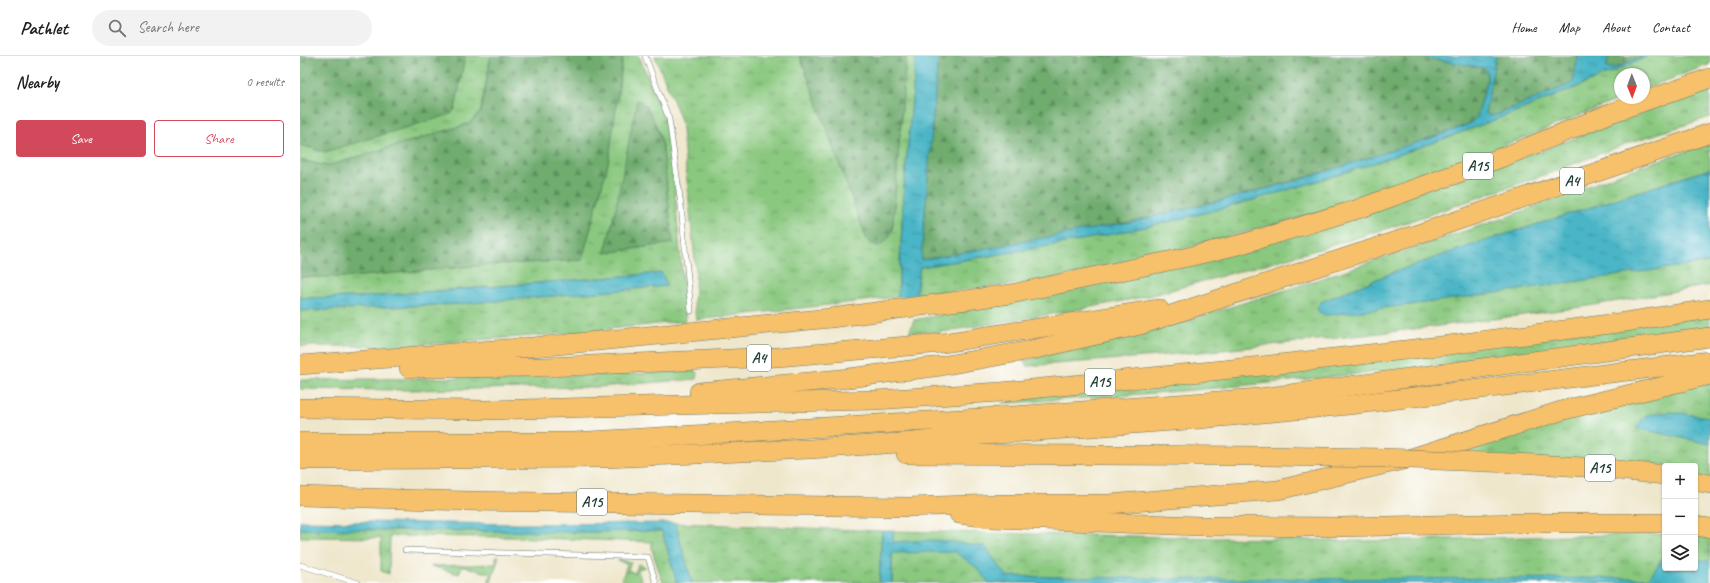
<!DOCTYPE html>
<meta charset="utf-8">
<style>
body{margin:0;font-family:Caveat,sans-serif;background:#f2f2f2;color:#202124}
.controls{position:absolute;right:12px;bottom:12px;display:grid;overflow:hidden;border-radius:4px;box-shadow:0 1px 3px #0004}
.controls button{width:36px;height:36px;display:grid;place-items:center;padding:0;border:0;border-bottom:1px solid #e0e0e0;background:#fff;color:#202124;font:20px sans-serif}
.compass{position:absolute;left:1314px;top:12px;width:36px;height:36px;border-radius:50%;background:#fff;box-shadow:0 1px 3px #0004;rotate:179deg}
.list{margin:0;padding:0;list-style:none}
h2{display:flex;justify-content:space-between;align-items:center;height:52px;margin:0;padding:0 16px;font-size:17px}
h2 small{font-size:13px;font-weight:400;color:#757577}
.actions{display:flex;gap:8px;padding:12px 16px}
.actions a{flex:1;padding:9px 0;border:1px solid #d1495b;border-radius:4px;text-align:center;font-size:14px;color:#d1495b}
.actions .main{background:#d1495b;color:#fff}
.icon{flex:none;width:22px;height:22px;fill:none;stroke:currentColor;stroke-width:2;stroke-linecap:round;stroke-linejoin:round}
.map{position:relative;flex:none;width:1410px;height:527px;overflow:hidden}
header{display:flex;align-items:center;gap:24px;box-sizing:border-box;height:56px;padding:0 20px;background:#fff;border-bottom:1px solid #e0e0e0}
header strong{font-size:19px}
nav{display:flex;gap:22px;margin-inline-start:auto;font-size:14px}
.search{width:280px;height:36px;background:#f2f2f2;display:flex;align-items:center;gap:10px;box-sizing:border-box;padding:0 14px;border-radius:22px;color:#757577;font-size:15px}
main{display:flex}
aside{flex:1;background:#fff}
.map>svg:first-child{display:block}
.grass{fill:url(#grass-tufts);stroke:#54825a;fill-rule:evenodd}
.forest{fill:url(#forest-firs);stroke:#477451}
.water{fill:url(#water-ripples);stroke:#34797d}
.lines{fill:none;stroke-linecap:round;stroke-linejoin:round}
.service-casing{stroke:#687869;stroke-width:6}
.motorway-casing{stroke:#687869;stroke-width:20}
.service{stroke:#fff;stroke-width:5}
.motorway{stroke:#f7c06b;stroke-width:19}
.motorway-bridge-casing{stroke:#687869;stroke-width:20;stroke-linecap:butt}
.motorway-bridge{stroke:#f7c06b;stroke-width:19}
.labels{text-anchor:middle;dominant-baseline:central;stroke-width:3.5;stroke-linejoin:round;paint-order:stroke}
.shield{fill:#fff;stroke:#627771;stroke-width:1}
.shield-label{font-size:15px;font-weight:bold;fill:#1f3d34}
</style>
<header>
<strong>Pathlet</strong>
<div class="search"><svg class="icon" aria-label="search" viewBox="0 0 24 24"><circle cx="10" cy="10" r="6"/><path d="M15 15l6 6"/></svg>Search here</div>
<nav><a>Home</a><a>Map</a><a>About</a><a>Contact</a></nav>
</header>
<main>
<aside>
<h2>Nearby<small>0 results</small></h2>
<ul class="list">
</ul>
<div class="actions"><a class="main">Save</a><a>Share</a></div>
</aside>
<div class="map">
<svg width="1410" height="527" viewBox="0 0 1410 527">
<defs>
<pattern id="grass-tufts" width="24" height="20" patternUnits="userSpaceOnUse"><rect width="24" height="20" fill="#8ac87f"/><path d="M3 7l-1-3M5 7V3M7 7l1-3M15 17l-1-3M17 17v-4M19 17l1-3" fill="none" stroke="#70a469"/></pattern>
<pattern id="forest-firs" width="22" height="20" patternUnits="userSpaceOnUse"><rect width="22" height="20" fill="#6fac6e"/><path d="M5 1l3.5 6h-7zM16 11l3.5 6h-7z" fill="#5b8d5b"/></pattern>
<pattern id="water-ripples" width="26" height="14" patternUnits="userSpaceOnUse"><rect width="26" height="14" fill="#49b5c6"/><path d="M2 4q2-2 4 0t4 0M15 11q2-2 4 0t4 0" fill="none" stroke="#3c94a2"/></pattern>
</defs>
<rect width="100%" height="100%" fill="#fff"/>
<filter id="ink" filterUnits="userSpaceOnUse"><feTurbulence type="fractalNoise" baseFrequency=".025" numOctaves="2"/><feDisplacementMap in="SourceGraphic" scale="8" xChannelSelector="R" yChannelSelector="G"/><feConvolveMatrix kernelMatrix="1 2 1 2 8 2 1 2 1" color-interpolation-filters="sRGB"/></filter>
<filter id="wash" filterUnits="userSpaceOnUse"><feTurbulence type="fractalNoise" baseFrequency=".012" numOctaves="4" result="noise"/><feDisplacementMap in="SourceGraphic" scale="16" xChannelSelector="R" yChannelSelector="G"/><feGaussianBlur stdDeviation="0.9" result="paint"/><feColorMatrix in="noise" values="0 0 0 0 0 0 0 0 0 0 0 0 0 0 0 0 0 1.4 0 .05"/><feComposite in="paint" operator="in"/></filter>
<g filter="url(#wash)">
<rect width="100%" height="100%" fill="#efe7cc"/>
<!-- grass -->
<g class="grass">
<polygon points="165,0 191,0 180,56 168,68 27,110 0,104 0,89 3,90 155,53"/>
<path d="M 323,0 L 339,0 L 367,68 L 374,125 L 386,265 L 271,277 L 100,290 L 0,290 L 0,255 L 158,248 L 366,230 L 362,217 L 62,241 L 0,242 L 0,221 L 49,221 L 187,209 L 282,204 L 309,103 ZM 345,49 L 360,79 L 363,93 L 372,187 L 305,197 L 316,151 Z"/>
<polygon points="355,0 500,0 567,184 571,188 592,177 606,0 616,0 604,133 598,241 396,264 394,247 396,216 381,64"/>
<path d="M 1349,0 L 1410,0 L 1410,8 L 1344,33 L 1344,18 L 1320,18 L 1320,42 L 1322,42 L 1226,81 L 1044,149 L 833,206 L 737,226 L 616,239 L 620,211 C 707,197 794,184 880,163 C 1040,124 1198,67 1349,0 Z"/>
<polygon points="1410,31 1410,61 1328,87 1250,117 1104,167 1027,191 933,217 849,240 770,255 629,278 628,275 609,277 614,264 693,249 1244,94 1325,62"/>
<path d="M 1410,88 L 1410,113 L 1166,191 L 1089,218 L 1021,246 L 1112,249 L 1158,241 L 1410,206 L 1410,229 C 1358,238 1305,248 1253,255 C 1078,279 903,298 727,310 L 722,305 L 852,275 L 989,233 L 1210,160 L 1338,111 Z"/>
<path d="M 1410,260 L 1410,271 C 1330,283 1249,296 1169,305 C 1014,324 858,339 702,347 L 767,334 Z"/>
<polygon points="397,315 397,323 298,331 107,334 0,333 0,324 269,320"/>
<polygon points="1410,323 1410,423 1395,421 1395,410 1135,404 1265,358"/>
<polygon points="375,467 582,475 579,527 392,527"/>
<polygon points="0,473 286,476 362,475 377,527 363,527 352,494 352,486 206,481 90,480 89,518 81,515 81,482 0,481"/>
<polygon points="593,475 1063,485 1356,478 1365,479 1365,512 1395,512 1395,481 1410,482 1410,527 592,527"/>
<polygon points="196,500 199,500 191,527 188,526 191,518 162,510 159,518 131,510 196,508"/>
<polygon points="319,504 331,506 328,514 335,517 338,508 346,511 338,513 342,527 321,527 327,508 318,505"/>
</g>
<!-- forest -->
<g class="forest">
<polygon points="0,0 165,0 155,53 151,58 25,96 0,89"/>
<polygon points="191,0 323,0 309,103 282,204 187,209 49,221 0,221 0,104 27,110 168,68 181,56"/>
<path d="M 500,0 L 606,0 L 593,167 C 591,178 589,185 578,190 L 571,188 L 567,184 Z"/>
<path d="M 638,0 L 1115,0 L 1184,12 L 1187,16 L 1187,25 L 1177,61 L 1169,68 C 991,133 807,176 621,204 Z"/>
<polygon points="1196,0 1278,0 1274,27 1195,59 1190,60 1185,57"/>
<polygon points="1309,0 1343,0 1312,13 1306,12"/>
<path d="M 337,44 C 350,47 361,81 363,93 L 373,187 L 305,197 L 316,151 Z"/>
</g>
<!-- water -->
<g class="water">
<path d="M 616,0 L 638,0 L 621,204 L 831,166 L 923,144 L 999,124 L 1146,77 L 1169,68 L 1177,61 L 1187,25 L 1187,16 L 1184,12 L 1115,0 L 1196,0 L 1185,57 L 1190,60 L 1196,59 L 1273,27 L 1278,0 L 1309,0 L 1306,12 C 1321,15 1334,0 1349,0 C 1198,67 1040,124 880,163 C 794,184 707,197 620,211 L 616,239 L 598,241 L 604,133 Z"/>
<path d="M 1410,113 L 1410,206 C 1283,224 1156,244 1028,259 L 1020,258 L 1017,252 L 1021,246 L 1026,244 L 1089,218 L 1166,191 Z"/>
<polygon points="362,217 367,230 158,248 0,255 0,242 62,241"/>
<polygon points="1370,356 1410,361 1410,388 1336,372 1346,359"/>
<polygon points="0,465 220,468 375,467 392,527 377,527 362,475 286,476 0,473"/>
<polygon points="582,475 593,475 593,486 634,484 684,490 707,520 894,523 1349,522 1365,499 1365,512 1395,512 1395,503 1410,505 1410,527 689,527 676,511 655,496 592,497 592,527 579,527"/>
</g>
</g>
<g filter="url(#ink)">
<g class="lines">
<defs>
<g id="service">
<polyline points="345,0 369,63 381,149 391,255"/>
<polyline points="105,494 348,501 356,527"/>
<polyline points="0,509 58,527"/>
</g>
<g id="motorway">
<polyline points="0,309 257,289 531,262 711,238 888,201 942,188 1058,153 1206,100 1311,57 1410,22"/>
<polyline points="109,312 245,311 477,301 643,287 859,253"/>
<polyline points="399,336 541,323 641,310 731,294 840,269 1133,173 1410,77"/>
<polyline points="0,352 187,354 575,344 701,336 962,310 1141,290 1325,266 1410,253"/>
<polyline points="0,386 273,386 713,360 960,342 1410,281"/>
<polyline points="606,398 966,400"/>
<polyline points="0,404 306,402 510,393 614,386 657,381 900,363 1049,349 1410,305"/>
<polyline points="1235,408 1298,412 1365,419"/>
<polyline points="1395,425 1410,428"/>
<polyline points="0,440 167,445 608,451 699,448 809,448 978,434 1111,402 1264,354 1410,319"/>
<polyline points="659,458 690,462 899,470 1042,471 1222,467 1365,467"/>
<polyline points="1395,470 1410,472"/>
</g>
</defs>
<!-- service casing -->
<use href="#service" class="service-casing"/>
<!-- motorway casing -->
<use href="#motorway" class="motorway-casing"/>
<!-- service -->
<use href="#service" class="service"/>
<!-- motorway -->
<use href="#motorway" class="motorway"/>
<defs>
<polyline id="motorway-bridge" points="966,400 1084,402 1235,408"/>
</defs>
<!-- motorway-bridge casing -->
<use href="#motorway-bridge" class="motorway-bridge-casing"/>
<!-- motorway-bridge -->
<use href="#motorway-bridge" class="motorway-bridge"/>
</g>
</g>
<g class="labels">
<!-- shield labels -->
<g class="shield">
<rect x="1163" y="97" width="30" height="26" rx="3"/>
<rect x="1260" y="112" width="24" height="26" rx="3"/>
<rect x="447" y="289" width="24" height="26" rx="3"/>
<rect x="785" y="313" width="30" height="26" rx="3"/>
<rect x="1285" y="399" width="30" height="26" rx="3"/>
<rect x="277" y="433" width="30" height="26" rx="3"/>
</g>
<g class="shield-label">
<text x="1178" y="110">A15</text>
<text x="1272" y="125">A4</text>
<text x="459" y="302">A4</text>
<text x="800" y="326">A15</text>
<text x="1300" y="412">A15</text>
<text x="292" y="446">A15</text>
</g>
</g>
</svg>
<div class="controls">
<button>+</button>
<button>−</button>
<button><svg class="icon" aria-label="layers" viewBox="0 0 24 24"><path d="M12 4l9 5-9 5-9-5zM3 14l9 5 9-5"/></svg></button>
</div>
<svg class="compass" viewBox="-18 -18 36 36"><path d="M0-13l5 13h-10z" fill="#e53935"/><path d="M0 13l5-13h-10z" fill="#757577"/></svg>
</div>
</main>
